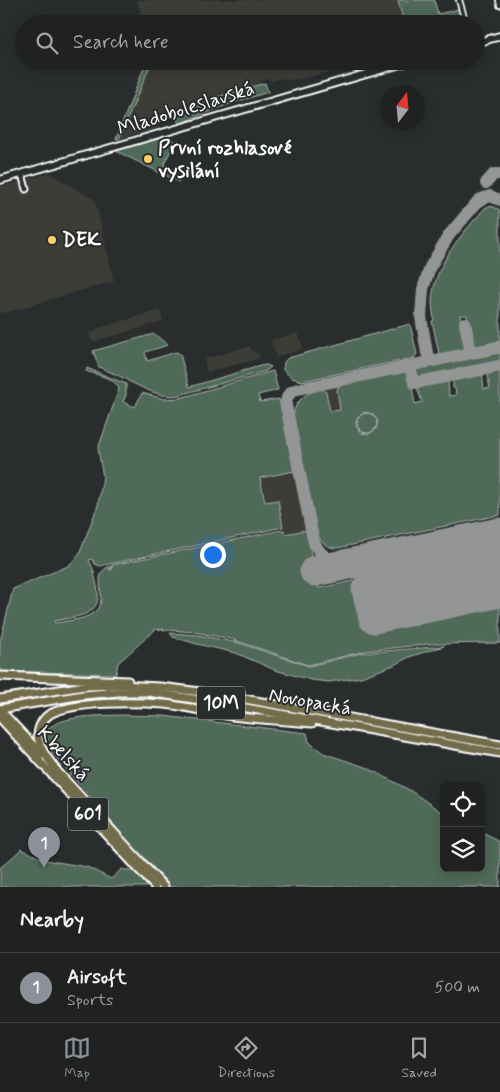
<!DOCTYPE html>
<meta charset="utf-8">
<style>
body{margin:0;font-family:Mynerve,sans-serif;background:#282a2a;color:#f1f3f6}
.controls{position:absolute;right:15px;bottom:15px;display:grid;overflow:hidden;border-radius:8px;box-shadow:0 2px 12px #0003}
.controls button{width:45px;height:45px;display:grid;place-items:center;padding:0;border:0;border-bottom:1px solid #3d3f40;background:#202222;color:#f1f3f6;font:25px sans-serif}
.compass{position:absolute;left:380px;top:85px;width:45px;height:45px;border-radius:50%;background:#202222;box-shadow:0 2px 12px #0003;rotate:16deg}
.you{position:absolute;left:212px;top:554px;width:18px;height:18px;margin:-12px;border:4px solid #fff;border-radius:50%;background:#1a73e8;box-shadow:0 0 0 8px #1a73e833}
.badge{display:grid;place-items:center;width:32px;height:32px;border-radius:50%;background:#8c9099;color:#fff;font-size:16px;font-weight:700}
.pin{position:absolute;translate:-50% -41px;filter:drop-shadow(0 1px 2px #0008)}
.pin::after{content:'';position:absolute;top:26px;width:18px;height:15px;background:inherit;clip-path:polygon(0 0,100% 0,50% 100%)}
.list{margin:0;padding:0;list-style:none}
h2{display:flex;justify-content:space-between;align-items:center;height:65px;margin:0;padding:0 20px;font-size:21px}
h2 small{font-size:16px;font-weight:400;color:#a2a4a5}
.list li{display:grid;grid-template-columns:32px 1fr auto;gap:15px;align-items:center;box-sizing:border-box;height:70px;padding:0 20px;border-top:1px solid #3d3f40}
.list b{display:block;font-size:19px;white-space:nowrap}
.list p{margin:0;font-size:16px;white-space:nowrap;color:#a2a4a5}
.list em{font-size:16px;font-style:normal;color:#a2a4a5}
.icon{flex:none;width:28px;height:28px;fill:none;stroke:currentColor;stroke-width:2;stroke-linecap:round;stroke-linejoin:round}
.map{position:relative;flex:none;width:500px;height:887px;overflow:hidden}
.search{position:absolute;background:#202222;box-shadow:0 2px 12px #0003;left:15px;right:15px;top:15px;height:55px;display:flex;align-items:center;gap:12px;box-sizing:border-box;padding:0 18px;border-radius:28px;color:#a2a4a5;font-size:19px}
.sheet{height:135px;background:#202222}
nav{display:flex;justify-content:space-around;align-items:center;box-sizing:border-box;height:70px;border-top:1px solid #3d3f40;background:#202222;font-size:14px;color:#a2a4a5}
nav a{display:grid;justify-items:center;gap:2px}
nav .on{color:#8c9099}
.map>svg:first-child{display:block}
.built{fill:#3d3c38}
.green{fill:#506a58;stroke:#a8b4ac;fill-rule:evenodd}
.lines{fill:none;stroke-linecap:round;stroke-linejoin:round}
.taxiway{stroke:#949696;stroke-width:12}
.runway{stroke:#949696;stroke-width:31}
.minor-casing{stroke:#fff;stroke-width:8}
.tertiary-casing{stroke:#fff;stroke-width:9}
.secondary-casing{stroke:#fff;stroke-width:10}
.primary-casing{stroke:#fff;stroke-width:11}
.trunk-casing{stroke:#fff;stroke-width:11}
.minor{stroke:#2a2d2e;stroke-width:4.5}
.tertiary{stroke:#2a2d2e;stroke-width:5}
.secondary{stroke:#2a2d2e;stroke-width:6}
.primary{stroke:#736c4b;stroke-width:7}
.trunk{stroke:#736c4b;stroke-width:7}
.poi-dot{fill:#ffd166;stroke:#2a2d2e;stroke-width:2}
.labels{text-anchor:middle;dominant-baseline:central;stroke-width:4;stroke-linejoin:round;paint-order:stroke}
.shield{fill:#2a2d2e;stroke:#bfc0c0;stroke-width:1}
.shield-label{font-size:19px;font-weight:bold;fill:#fff}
.street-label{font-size:20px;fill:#fff;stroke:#2a2d2e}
.poi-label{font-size:20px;font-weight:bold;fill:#fff;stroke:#2a2d2e;text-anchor:start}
</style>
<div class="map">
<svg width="500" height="887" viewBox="0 0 500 887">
<rect width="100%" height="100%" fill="#2a2d2e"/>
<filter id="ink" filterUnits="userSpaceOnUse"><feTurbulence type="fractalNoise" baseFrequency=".02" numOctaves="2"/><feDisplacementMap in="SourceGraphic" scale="10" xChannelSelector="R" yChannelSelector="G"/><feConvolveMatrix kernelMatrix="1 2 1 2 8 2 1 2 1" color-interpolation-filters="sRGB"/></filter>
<g filter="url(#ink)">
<!-- built -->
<g class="built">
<polygon points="137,0 398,0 404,24 144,24"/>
<polygon points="154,61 377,61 299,79 287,80 283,78 271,81 270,78 259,81 260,85 214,97 215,101 161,117 157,128 119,139 150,66 149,64"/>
<polygon points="49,173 95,200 114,281 0,314 0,187"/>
<polygon points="160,310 163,321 92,342 89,333 97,331 96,329"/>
<polygon points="298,333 303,349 276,357 271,340"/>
<polygon points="250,346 251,350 260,355 258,359 207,372 204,359"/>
<polygon points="339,385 337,390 340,409 330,412 326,392 322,389"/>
<polygon points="294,471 306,530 285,534 278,500 265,502 260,478"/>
</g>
<!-- green -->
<g class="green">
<polygon points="398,0 434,0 438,14 459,9 463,24 404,24"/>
<polygon points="149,64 150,66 119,139 116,139 145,65"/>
<polygon points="265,83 268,92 221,107 179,124 175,113 215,101 214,98"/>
<polygon points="165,137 175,141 164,165 178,176 179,182 116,151"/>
<path d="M 489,206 L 494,207 L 500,210 L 500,341 L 472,347 L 467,315 L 460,315 L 468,348 L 439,354 L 432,321 L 434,320 C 433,313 432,307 432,301 C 434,264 462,234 485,208 Z"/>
<polygon points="410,324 417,354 414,358 302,381 292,378 283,370 284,362 288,358"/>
<path d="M 154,334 L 168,345 L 145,352 L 147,361 L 176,352 L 180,354 L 189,387 L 260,366 L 267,365 L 271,367 L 266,371 L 179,395 C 161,399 144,388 128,381 L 128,380 L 99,367 L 93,351 Z"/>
<polygon points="500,353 500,364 420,380 415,376 413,370"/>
<path d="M 87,368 L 126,384 L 126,395 L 123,402 L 135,407 L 142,393 L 164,399 L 180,398 L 273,371 L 278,390 L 258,395 L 260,402 L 279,399 L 294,471 L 260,478 L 265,502 L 278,500 L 283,527 L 100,566 L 95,564 L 92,559 L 89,560 C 95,572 94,574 97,586 C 104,617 77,616 54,621 L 55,623 C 66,621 82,620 92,614 C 113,602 87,573 111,566 L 112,568 L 109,569 L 109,570 L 112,570 L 112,565 L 282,530 L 284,530 L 285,534 L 306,530 L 319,588 L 500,551 L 500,643 L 430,644 L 365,651 L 308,665 L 231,639 L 194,632 L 156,629 L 118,663 L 116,674 L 0,671 L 0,642 L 13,589 L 68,566 L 79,555 L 98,505 L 103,477 L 98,449 L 119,389 C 116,378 96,375 86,371 Z"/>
<path d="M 500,368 L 500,515 L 337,548 C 328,548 323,544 318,536 L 293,416 C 295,400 306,392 322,389 L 326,392 L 330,411 L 340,410 L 337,390 L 339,385 L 409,371 L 415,404 L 422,402 L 416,385 L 448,379 L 449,396 L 456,395 L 455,388 L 453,388 L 453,377 L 482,371 L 484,389 L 490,388 L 486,371 ZM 364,412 L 373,414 L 378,421 L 376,429 L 369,434 L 361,433 L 356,426 L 357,418 Z"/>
<circle cx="367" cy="423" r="10"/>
<polygon points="170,633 198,635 239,643 309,666 361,653 444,646 409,657 394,665 361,677 329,682 311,680 275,670 236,653 197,644 173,637"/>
<path d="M 122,715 L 163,716 L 307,733 L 309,742 L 323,753 L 368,768 L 411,791 L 444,814 L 444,868 L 481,868 L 481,832 L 500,842 L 500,887 L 171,887 L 120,832 L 51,751 L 44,734 C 55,714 101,716 122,715 Z"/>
<path d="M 21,849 L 45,860 L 87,867 L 111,879 L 122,869 L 135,872 L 149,887 L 0,887 L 0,868 C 7,861 14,857 21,849 Z"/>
</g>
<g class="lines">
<!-- taxiway -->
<g class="taxiway">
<polyline points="486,183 494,174 500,174"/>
<polyline points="465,323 471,353"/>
<polyline points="437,360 431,359 427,353 421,317 423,289 430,267 449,235 479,200 490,196 500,200"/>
<polyline points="410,366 414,383 500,366"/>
<path d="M 392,554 C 364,560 326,576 313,539 L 286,405 C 286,397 289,391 298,389 L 500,347"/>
</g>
<!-- runway -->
<g class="runway">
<polyline points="500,561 367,589 374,618 500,592"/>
<polyline points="315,571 500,533"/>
</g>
<defs>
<g id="minor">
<polyline points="459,0 466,24"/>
<polyline points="499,0 500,5"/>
</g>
<polyline id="tertiary" points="22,174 26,189"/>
<g id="secondary">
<polyline points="476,43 500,36"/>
<polyline points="0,180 411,61"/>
</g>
<g id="primary">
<polyline points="0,718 155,887"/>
<polyline points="140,861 164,887"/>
</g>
<g id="trunk">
<polyline points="0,676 128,681"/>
<polyline points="0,699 85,686 121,685 160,687 217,694 500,745"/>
<polyline points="0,709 83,695 119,692 148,692 213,702 500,753"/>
<polyline points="0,710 42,755"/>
<polyline points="55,769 140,861"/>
<path d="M 56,770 C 49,760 40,750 38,737 C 38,728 42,719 50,714 C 74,701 136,702 164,704 C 187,706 209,713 232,716 C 258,719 285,721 312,723"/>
</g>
</defs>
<!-- minor casing -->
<use href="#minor" class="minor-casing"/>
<!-- tertiary casing -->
<use href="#tertiary" class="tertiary-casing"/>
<!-- secondary casing -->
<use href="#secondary" class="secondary-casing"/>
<!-- primary casing -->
<use href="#primary" class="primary-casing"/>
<!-- trunk casing -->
<use href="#trunk" class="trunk-casing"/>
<!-- minor -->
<use href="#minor" class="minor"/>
<!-- tertiary -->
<use href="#tertiary" class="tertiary"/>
<!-- secondary -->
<use href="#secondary" class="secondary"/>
<!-- primary -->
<use href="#primary" class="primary"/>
<!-- trunk -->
<use href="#trunk" class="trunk"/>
</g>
</g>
<!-- markers -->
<g class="poi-dot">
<circle cx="148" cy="159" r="5"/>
<circle cx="52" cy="240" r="5"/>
</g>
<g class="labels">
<!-- shield labels -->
<g class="shield">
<rect x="197" y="686.5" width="48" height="33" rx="4"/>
<rect x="68" y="797.5" width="40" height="33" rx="4"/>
</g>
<g class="shield-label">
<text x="221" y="703">10M</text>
<text x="88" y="814">601</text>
</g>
<!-- street labels -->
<g class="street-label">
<text transform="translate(186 109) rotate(-17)">Mladoboleslavská</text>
<text transform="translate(310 702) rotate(10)">Novopacká</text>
<text transform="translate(63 754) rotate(47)">Kbelská</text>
</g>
<!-- poi labels -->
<g class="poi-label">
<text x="158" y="148">První rozhlasové<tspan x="158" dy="23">vysilání</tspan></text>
<text x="62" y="240">DEK</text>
</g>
</g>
</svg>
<div class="controls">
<button><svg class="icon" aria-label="locate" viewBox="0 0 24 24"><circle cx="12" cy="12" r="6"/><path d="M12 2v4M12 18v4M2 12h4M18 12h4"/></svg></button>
<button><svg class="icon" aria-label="layers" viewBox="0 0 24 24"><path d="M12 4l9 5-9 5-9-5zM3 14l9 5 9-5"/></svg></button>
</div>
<svg class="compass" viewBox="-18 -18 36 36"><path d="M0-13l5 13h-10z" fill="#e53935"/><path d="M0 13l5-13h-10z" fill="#a2a4a5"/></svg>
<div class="you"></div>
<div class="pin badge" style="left:44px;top:868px">1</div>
<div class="search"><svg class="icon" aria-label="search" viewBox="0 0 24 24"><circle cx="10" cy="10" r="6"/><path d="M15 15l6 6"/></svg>Search here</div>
</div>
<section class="sheet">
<h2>Nearby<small></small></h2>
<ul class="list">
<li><span class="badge">1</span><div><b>Airsoft</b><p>Sports</p></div><em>500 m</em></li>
</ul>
</section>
<nav>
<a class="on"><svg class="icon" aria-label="map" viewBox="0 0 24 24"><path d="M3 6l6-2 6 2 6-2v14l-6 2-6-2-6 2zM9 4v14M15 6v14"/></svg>Map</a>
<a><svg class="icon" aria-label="directions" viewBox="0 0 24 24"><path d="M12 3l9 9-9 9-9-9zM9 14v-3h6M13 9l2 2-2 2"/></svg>Directions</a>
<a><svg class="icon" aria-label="saved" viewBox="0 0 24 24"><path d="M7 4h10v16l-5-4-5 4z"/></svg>Saved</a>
</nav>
